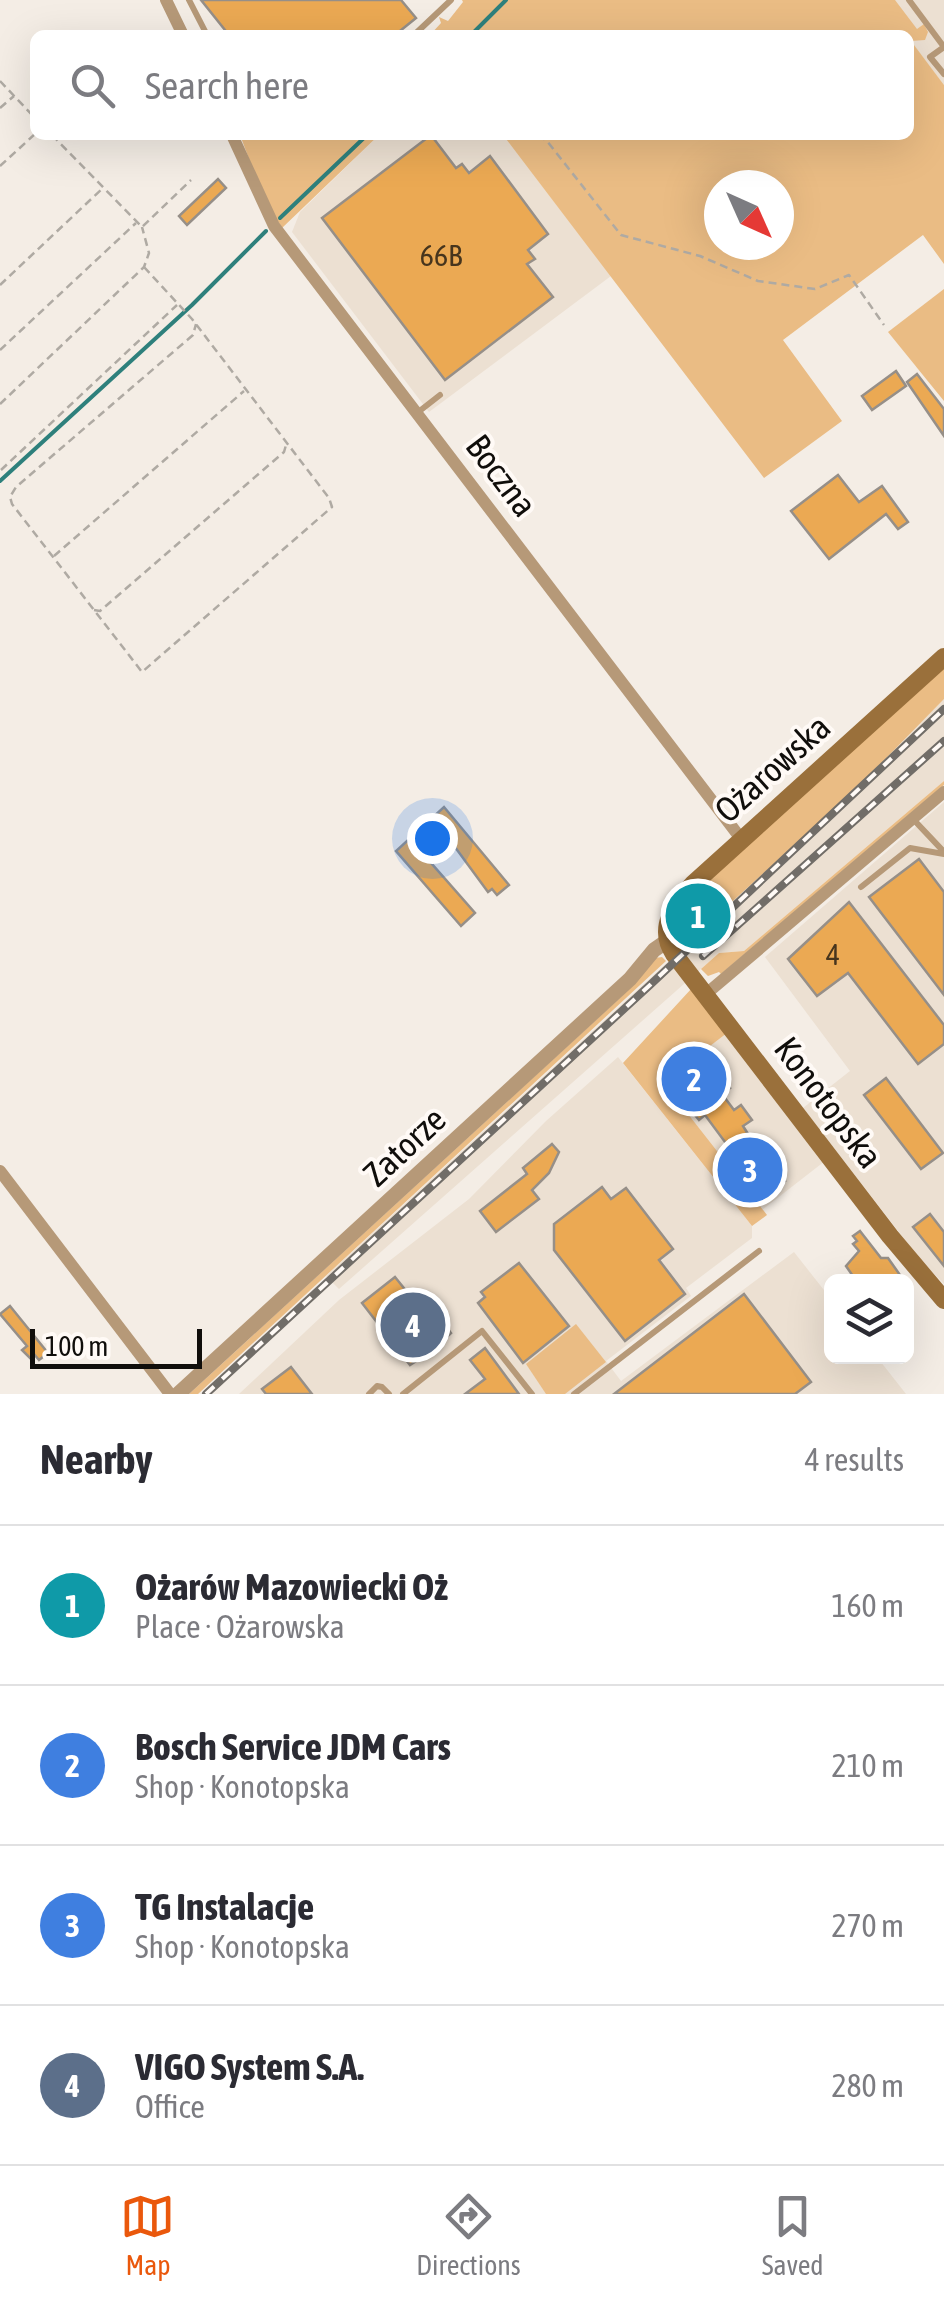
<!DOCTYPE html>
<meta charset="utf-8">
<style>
body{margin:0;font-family:"Asap Condensed",sans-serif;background:#f2f2f3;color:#2b2b33}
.controls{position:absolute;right:30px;bottom:30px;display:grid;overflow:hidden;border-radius:15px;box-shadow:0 10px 40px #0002}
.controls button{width:90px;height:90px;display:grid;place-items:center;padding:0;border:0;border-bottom:2px solid #e1e1e2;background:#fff;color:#2b2b33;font:50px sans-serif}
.compass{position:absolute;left:704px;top:170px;width:90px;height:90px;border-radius:50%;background:#fff;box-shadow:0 10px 40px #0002;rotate:135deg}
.scale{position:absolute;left:30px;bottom:25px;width:172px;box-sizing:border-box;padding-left:10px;border:5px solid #100e0b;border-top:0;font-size:28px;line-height:35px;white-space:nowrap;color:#100e0b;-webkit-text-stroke:8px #fffaf6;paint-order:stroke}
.you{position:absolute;left:432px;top:838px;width:35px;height:35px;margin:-25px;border:8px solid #fff;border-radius:50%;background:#1a73e8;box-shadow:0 0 0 15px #1a73e833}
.badge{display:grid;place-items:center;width:65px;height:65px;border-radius:50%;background:#ea580c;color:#fff;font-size:32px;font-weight:700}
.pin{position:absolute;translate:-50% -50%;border:5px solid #fff;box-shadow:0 2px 10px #0006}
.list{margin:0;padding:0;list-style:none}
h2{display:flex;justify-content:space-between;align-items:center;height:130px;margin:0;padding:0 40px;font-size:42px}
h2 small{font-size:32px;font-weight:400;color:#7c7c81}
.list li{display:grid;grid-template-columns:65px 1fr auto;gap:30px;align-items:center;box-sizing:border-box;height:160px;padding:0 40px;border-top:2px solid #e1e1e2}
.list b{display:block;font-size:38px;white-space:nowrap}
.list p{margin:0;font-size:32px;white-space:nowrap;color:#7c7c81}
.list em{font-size:32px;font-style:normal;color:#7c7c81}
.icon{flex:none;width:55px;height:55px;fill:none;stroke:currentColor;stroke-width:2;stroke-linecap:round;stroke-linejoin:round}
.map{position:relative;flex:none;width:944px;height:1394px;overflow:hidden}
.search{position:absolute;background:#fff;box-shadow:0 10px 40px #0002;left:30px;right:30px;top:30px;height:110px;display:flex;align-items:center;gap:25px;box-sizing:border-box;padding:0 35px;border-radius:15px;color:#7c7c81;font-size:38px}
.sheet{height:770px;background:#fff}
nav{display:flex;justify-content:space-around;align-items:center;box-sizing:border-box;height:140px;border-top:2px solid #e1e1e2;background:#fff;font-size:28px;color:#7c7c81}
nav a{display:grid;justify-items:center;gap:5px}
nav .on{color:#ea580c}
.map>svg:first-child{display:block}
.built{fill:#ece0d2}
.green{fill:#eabc84;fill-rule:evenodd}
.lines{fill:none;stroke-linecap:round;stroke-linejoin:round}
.stream{stroke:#2e807c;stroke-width:4}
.building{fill:#eba953;stroke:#968f88;stroke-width:2.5}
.path{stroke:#afaaa3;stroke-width:2.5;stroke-dasharray:8 5;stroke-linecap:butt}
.service{stroke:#b69978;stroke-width:6}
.minor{stroke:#b69978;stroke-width:12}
.tertiary{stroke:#b69978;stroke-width:15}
.secondary{stroke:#9a703b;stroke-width:18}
.rail-casing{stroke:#716d68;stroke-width:8}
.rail{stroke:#fffaf6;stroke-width:4;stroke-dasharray:11;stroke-linecap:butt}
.labels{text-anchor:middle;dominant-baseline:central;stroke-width:8;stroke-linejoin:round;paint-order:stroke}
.number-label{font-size:30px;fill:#47351d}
.street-label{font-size:35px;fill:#100e0b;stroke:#fffaf6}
</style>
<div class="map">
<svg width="944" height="1394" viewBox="0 0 944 1394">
<rect width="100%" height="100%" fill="#f4ede5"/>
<!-- built -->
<g class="built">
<polygon points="879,0 944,0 944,85 909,39 909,35"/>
<polygon points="379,135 503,135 611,276 429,412 292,232 300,212"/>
<polygon points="944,699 944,781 744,951 719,953 339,1289 326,1276 853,792"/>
<polygon points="944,802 944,1284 919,1258 803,1108 850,1071 765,957"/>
<polygon points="727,1033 825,1161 762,1210 662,1082"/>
<polygon points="618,1057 752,1226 752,1238 686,1288 691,1296 606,1361 621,1381 794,1252 831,1299 832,1356 877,1357 906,1394 239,1394 339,1300 469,1199 546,1121"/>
</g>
<!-- green -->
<g class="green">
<path d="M 462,0 L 895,0 L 917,29 L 924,24 L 928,32 L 925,40 L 911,41 L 944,85 L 944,264 L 923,235 L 783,340 L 842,421 L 764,478 L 503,135 L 909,135 L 909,35 L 430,35 L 441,23 L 439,17 L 448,21 L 463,2 ZM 719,185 L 779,185 L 779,245 L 719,245 Z"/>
<path d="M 240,135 C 259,135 284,141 302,135 L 379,135 L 282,228 L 265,201 Z"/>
<polygon points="944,289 944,401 888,332"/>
<polygon points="944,668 944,699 853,792 712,920 696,902 676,920 708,879"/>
<polygon points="944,781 944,785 721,974 719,972 708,976 701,969 719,953 744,951"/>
<polygon points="662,957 666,961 198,1394 189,1394 622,996 655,958"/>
<polygon points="692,988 727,1033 663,1082 767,1215 752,1226 623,1063"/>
<polygon points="576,1324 606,1362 565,1394 546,1394 526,1364"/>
</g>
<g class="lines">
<!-- stream -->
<g class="stream">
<polyline points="471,35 506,0"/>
<polyline points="280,218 367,135"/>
<polyline points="0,481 192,305 266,231"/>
</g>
</g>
<!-- building -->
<g class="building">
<polygon points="201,0 401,0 416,18 395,35 229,35"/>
<polygon points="431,135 456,168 462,164 469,173 490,156 548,234 528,250 535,259 527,264 553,297 445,380 322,218"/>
<polygon points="218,179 226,188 187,225 179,216"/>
<polygon points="896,371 906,386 872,410 862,396"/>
<polygon points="917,374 944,409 944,436 907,382"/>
<polygon points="838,475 859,502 882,486 908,522 898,529 886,514 829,559 791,511"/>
<polygon points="444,807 509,885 497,895 492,889 488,892 441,828 418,848 475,913 461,926 396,851"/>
<polygon points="919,859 944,892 944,995 869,897"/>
<polygon points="849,902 944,1025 944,1044 918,1064 848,973 817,996 788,959"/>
<polygon points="700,1060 716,1081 721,1077 730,1088 722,1094 734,1110 741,1105 752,1120 743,1126 765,1161 758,1172 779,1173 785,1181 760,1200 722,1151 728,1146 705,1115 699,1120 686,1104 691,1101 674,1079"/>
<polygon points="886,1078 943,1153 921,1169 864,1095"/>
<polygon points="552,1144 559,1152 549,1173 532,1190 539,1199 496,1232 480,1211 527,1174 523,1168"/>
<polygon points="602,1187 611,1199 626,1188 673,1249 659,1260 685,1294 625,1341 554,1250 554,1224"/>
<polygon points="930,1214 944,1232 944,1266 913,1227"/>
<polygon points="860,1231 881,1258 888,1258 900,1275 892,1282 857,1282 846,1266 859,1251 853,1244 857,1241 853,1236"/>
<polygon points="519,1263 569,1326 523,1363 478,1303 485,1297 481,1292"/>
<polygon points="395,1277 428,1318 435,1312 451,1333 433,1350 410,1365 362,1303"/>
<polygon points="744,1294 811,1382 795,1394 614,1394"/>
<polygon points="10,1306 48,1353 39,1360 34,1354 30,1358 22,1350 27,1346 0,1314"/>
<polygon points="485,1348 519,1394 465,1394 485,1379 470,1360"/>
<polygon points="291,1367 312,1394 266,1394 262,1389"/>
</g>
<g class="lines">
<!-- path -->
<g class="path">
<polyline points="0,81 35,118"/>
<polyline points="0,108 14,96"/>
<polyline points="52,135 142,227 191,180"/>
<polyline points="538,135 547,141 621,235 700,256 758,281 815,289 849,275 884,325"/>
<polyline points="0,166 35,134"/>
<polyline points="144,267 192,319 329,498 332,507 142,672 12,504 10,497 16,487 193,335 196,324"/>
<polyline points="0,285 104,187"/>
<polyline points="0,350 136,223"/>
<polyline points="0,404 144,267 149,253 142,227"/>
<polyline points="1,470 177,305"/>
<polyline points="54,556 244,391"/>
<polyline points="94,610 100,611 284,452 286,445"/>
</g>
<!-- service -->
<g class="service">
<polyline points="189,0 207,35"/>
<polyline points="909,0 944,47"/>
<polyline points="414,35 451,0"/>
<polyline points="944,47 930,57 944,74"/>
<polyline points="417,413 440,395"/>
<polyline points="913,819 944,852"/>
<polyline points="861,887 910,848 944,854"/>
<polyline points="369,1394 377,1386 382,1387 389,1394"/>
<polyline points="403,1394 482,1331 532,1394"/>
<polyline points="574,1394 759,1251"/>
</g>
<!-- minor -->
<g class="minor">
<polyline points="166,0 183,35"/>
<polyline points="232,135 274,226 742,840"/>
<polyline points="706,994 944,792"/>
<polyline points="0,1171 170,1394"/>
</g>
<!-- tertiary -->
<polyline class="tertiary" points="178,1394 630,979 654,950 667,941"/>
<!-- secondary -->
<path class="secondary" d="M 944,657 L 693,884 C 674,904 657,928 674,954 L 890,1236 L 944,1300"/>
<defs>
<g id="rail">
<polyline points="703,956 944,741"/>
<polyline points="206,1394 650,985 944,709"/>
</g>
</defs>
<!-- rail casing -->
<use href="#rail" class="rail-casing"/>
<!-- rail -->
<use href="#rail" class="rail"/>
</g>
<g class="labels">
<!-- number labels -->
<g class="number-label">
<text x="441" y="255">66B</text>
<text x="833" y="954">4</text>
</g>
<!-- street labels -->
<g class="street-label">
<text transform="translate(502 475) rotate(53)">Boczna</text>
<text transform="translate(772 768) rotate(-42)">Ożarowska</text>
<text transform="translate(829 1102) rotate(53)">Konotopska</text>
<text transform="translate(404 1146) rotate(-43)">Zatorze</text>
</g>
</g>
</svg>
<div class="controls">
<button><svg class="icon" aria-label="layers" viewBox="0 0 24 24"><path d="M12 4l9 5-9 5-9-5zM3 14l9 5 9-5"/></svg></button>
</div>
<svg class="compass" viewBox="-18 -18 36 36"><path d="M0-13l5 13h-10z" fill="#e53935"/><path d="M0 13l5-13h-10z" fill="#7c7c81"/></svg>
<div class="scale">100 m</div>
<div class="you"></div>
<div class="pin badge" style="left:698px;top:916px;background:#0f9aa8">1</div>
<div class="pin badge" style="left:694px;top:1079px;background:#3f7fe0">2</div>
<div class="pin badge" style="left:750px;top:1170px;background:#3f7fe0">3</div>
<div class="pin badge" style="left:413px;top:1325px;background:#5c6f8a">4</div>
<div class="search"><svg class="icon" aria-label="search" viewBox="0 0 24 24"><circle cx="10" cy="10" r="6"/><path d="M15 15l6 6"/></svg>Search here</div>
</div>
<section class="sheet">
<h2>Nearby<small>4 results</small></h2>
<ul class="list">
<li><span class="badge" style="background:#0f9aa8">1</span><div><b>Ożarów Mazowiecki Oż</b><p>Place · Ożarowska</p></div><em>160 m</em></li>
<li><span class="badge" style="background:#3f7fe0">2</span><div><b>Bosch Service JDM Cars</b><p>Shop · Konotopska</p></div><em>210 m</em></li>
<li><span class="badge" style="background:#3f7fe0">3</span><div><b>TG Instalacje</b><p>Shop · Konotopska</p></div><em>270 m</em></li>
<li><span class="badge" style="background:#5c6f8a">4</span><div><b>VIGO System S.A.</b><p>Office</p></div><em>280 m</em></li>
</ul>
</section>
<nav>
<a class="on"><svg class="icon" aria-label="map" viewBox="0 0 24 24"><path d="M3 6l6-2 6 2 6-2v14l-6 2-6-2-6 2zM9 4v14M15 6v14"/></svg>Map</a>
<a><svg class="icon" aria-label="directions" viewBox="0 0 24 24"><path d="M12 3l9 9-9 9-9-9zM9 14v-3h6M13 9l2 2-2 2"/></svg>Directions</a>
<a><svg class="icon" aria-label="saved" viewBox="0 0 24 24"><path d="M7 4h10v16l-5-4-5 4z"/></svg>Saved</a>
</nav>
